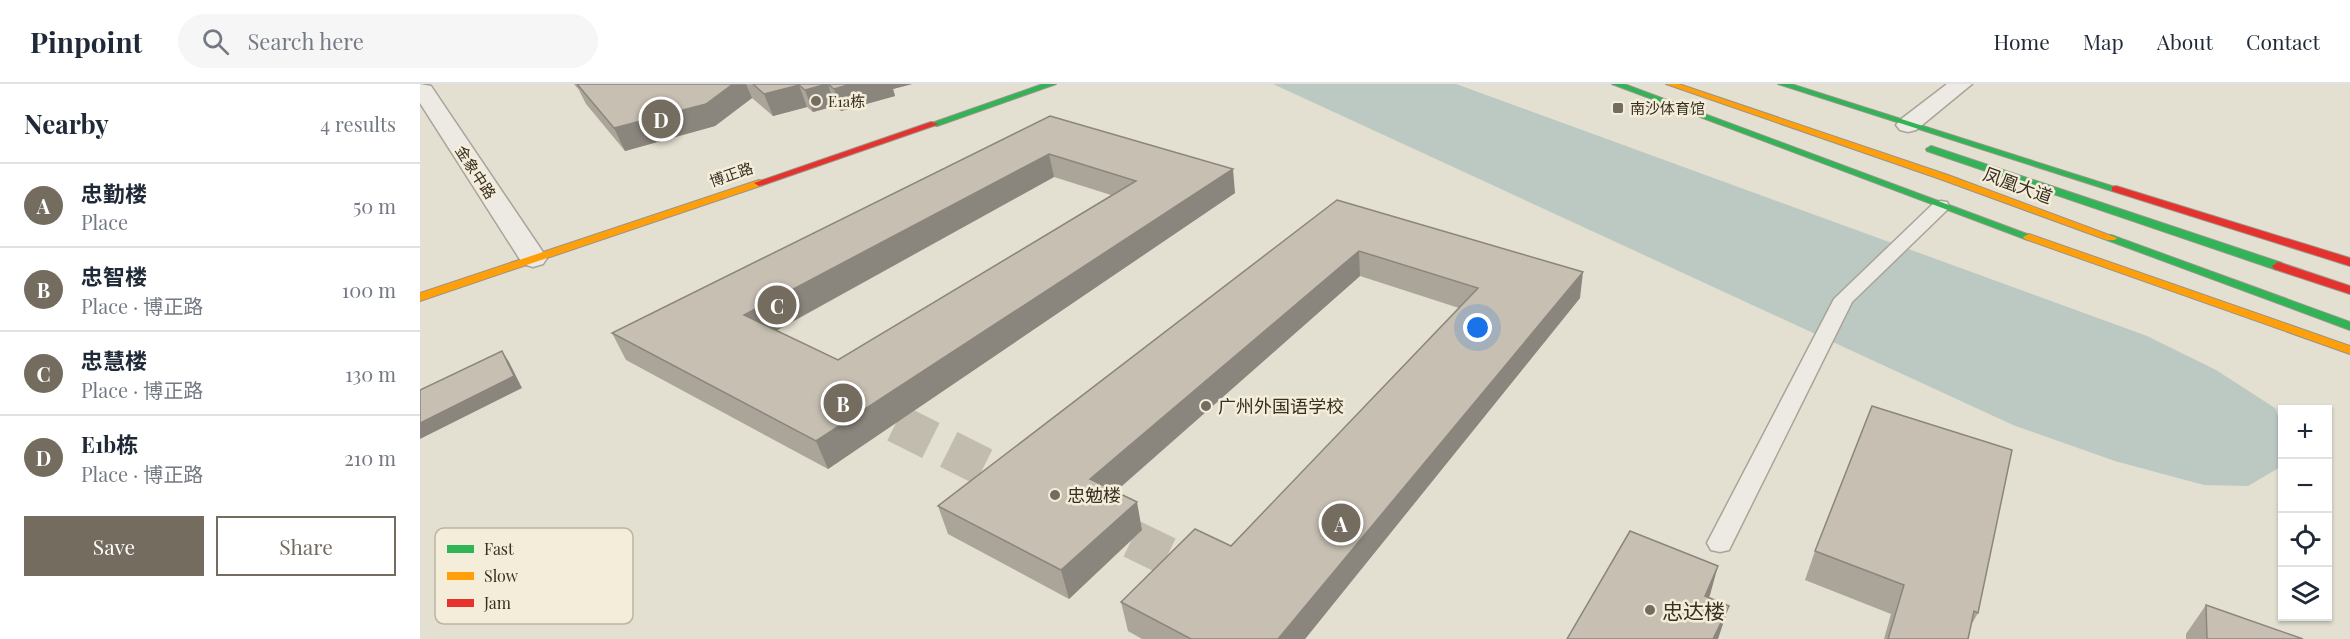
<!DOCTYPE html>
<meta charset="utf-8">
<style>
body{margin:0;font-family:"Playfair Display","Noto Sans SC",serif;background:#f6f6f7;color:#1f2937}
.controls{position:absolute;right:18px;bottom:18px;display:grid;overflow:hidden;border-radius:0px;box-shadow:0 2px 4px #0004}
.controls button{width:54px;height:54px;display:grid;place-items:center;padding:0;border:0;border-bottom:2px solid #e0e1e3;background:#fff;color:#1f2937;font:30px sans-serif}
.you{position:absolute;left:1058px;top:244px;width:21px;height:21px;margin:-15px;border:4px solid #fff;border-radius:50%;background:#1a73e8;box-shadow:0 0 0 9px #1a73e833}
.badge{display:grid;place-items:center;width:39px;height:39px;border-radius:50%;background:#746c5f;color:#fff;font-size:20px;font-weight:700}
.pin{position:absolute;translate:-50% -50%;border:3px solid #fff;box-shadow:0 2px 6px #0006}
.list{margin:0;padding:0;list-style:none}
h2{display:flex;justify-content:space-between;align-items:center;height:78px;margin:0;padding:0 24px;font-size:26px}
h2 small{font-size:20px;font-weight:400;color:#747a83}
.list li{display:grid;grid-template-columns:39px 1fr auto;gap:18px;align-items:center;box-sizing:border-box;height:84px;padding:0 24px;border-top:2px solid #e0e1e3}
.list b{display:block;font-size:22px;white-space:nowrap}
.list p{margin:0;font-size:20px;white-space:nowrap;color:#747a83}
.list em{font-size:20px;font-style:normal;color:#747a83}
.actions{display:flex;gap:12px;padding:18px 24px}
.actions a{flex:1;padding:14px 0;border:2px solid #746c5f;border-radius:0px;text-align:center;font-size:21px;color:#746c5f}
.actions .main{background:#746c5f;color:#fff}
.icon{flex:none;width:33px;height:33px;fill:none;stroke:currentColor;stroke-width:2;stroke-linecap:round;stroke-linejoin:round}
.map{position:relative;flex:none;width:1930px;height:555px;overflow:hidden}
header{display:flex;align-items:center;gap:36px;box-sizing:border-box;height:84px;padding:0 30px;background:#fff;border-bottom:2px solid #e0e1e3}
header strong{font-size:28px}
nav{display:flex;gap:33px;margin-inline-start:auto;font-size:21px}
.search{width:420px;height:54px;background:#f6f6f7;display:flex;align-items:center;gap:15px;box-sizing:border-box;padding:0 21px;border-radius:33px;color:#747a83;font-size:22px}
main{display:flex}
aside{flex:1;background:#fff}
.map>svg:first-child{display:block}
.water{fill:#bbc9c2}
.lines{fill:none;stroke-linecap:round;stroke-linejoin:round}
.street-tunnel{stroke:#c1bcae;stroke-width:39;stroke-dasharray:39 20;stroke-linecap:butt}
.lane-casing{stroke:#a9a499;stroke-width:3}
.street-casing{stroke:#a9a499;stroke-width:3}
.fast-casing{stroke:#99948a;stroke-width:2}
.slow-casing{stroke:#99948a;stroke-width:2}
.jam-casing{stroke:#99948a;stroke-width:2}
.lane{fill:#eceae2;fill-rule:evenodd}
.street{fill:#eceae2;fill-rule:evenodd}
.fast{fill:#30b455;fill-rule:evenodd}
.slow{fill:#ff9f0a;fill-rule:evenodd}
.jam{fill:#e5322d;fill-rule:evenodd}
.wall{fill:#aba499;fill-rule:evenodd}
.shaded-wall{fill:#8b867d}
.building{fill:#c7bfb2;stroke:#8b867d;stroke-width:1.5;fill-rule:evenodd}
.poi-dot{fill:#746c5f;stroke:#f3edd9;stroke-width:2}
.labels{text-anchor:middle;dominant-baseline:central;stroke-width:5;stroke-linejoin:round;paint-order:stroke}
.far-poi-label{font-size:15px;fill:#382e22;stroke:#f3edd9;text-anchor:start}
.far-street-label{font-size:15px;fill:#382e22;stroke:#f3edd9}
.street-label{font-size:18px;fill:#382e22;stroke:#f3edd9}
.poi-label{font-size:18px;fill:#382e22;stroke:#f3edd9;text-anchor:start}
.near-poi-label{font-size:21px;fill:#382e22;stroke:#f3edd9;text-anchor:start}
.key{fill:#f3edd9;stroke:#bbb4a2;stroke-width:1.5}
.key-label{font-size:16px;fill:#382e22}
</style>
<header>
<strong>Pinpoint</strong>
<div class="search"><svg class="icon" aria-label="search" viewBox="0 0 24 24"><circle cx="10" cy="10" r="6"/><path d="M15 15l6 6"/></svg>Search here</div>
<nav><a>Home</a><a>Map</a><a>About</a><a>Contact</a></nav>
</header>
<main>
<aside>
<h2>Nearby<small>4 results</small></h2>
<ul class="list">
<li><span class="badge">A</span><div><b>忠勤楼</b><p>Place</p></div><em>50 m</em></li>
<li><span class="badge">B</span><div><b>忠智楼</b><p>Place · 博正路</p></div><em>100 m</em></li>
<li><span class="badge">C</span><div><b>忠慧楼</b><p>Place · 博正路</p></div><em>130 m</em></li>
<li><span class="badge">D</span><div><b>E1b栋</b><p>Place · 博正路</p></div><em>210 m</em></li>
</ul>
<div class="actions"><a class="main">Save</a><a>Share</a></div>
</aside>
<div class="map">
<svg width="1930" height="555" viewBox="0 0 1930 555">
<rect width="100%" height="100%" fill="#e3dfd1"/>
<!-- water -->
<polygon class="water" points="853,0 1036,0 1727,252 1796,286 1855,324 1862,344 1862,382 1828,402 1784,401 1695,377 1593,341"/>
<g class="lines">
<!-- street-tunnel -->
<g class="street-tunnel">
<polyline points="476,339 594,398"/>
<polyline points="712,455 770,483"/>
</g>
<defs>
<polygon id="lane" points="1521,117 1527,118 1529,122 1527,126 1432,218 1309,466 1300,468 1291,466 1287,459 1414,215 1515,118"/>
<g id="street">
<polygon points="0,0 11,2 127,174 123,180 113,183 103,180 99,174 0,19"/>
<polygon points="1527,0 1552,0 1496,46 1488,48 1480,46 1476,41 1480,36"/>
</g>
<g id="fast">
<polygon points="623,0 636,0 517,42 509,40"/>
<polygon points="1192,0 1204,0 1615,153 1609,156 1605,155"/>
<polygon points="1358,0 1371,0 1701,105 1700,107 1692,107"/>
<polygon points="1511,62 1862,179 1864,182 1858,186 1854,185 1507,67 1506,65"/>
<polygon points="1691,151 1930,238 1930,246 1687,156 1687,152"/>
</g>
<g id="slow">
<polygon points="1246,0 1259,0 1528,91 1697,154 1695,156 1687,156 1520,95"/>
<polygon points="339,96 343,97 343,101 0,217 0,209"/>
<polygon points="1609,150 1930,262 1930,270 1605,155 1603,153"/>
</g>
<g id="jam">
<polygon points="511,38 519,40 343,101 339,102 334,99"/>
<polygon points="1696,102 1930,174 1930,182 1692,107 1692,103"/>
<polygon points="1858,178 1930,202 1930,210 1854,185 1852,182"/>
</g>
</defs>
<!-- lane casing -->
<use href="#lane" class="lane-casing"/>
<!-- street casing -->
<use href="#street" class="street-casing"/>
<!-- fast casing -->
<use href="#fast" class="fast-casing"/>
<!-- slow casing -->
<use href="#slow" class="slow-casing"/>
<!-- jam casing -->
<use href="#jam" class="jam-casing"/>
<!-- lane -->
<use href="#lane" class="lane"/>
<!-- street -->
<use href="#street" class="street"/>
<!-- fast -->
<use href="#fast" class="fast"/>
<!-- slow -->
<use href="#slow" class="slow"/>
<!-- jam -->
<use href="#jam" class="jam"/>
</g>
<!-- wall -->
<g class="wall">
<polygon points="154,0 492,0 473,5 475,12 421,27 415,22 393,28 387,23 353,32 332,14 295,42 205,67 166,20 159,6"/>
<path d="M 630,32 L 815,109 L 408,385 L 206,276 L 192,249 ZM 634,93 L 691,111 L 418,276 L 356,247 Z"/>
<polygon points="917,116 1160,214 885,555 722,555 708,547 701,518 811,462 1039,224 940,192 695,407 722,446 649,515 528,450 518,422"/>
<polygon points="1395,467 1558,529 1550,543 1548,555 1464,555 1471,530 1385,496"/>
<polygon points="1786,521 1883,555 1766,555 1766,550"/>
</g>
<!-- shaded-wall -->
<g class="shaded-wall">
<polygon points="313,0 326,0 332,14 295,42 205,67 194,44"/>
<polygon points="408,0 415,22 393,28 385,6"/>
<polygon points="431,0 492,0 473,5 475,12 421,27 414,5"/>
<polygon points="379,1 387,23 353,32 344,10"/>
<polygon points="629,70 634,93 335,258 324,231"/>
<polygon points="813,85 815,109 408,385 396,357"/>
<polygon points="939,167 940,192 677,424 670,395"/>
<polygon points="1163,188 1160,214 885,555 858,555"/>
<polygon points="82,267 89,278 102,304 0,355 0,339"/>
<polygon points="717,418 722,446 649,515 641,486"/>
<polygon points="1298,482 1290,511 1277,541 1285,512"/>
<polygon points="1309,522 1298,555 1293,555"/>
</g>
<!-- building -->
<g class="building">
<polygon points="157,0 313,0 286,20 194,44"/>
<polygon points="333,0 407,0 385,6 379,1 344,10"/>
<polygon points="408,0 431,0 414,5"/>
<path d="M 630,32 L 813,85 L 396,357 L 192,249 ZM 629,70 L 716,97 L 418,276 L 324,231 Z"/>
<polygon points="917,116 1163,188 858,555 771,555 701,518 775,445 811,462 1058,204 939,167 670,395 717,418 641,486 518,422"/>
<polygon points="82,267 94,292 0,339 0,306"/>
<polygon points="1452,322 1592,366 1558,529 1554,527 1548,555 1468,555 1484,501 1395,467"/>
<polygon points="1210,447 1298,482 1285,512 1309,522 1293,555 1147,555"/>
<polygon points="1786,521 1883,555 1787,555"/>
</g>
<!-- markers -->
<g class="poi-dot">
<circle cx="396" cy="17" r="6"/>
<rect x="1192" y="18" width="12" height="12" rx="3"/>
<circle cx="786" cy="322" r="6"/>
<circle cx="635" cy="411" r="6"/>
<circle cx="1230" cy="526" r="6"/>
</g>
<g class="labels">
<!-- far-poi labels -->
<g class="far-poi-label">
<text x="408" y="17">E1a栋</text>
<text x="1210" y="24">南沙体育馆</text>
</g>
<!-- far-street labels -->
<g class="far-street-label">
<text transform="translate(56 88) rotate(57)">金象中路</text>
<text transform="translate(311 90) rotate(-19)">博正路</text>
</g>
<!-- street labels -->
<g class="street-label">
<text transform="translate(1598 101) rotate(20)">凤凰大道</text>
</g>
<!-- poi labels -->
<g class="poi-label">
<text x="798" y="322">广州外国语学校</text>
<text x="647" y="411">忠勉楼</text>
</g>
<!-- near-poi labels -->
<g class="near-poi-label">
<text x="1242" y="526">忠达楼</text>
</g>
</g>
<!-- legend -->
<rect x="15" y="444" width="198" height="96" rx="9" class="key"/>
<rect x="27" y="461" width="27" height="8" fill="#30b455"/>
<rect x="27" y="488" width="27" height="8" fill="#ff9f0a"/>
<rect x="27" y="515" width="27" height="8" fill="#e5322d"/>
<g class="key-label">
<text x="64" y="471">Fast</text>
<text x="64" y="498">Slow</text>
<text x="64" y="525">Jam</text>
</g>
</svg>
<div class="controls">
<button>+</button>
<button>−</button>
<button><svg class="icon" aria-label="locate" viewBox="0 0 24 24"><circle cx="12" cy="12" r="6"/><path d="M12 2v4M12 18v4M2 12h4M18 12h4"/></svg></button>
<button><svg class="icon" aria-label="layers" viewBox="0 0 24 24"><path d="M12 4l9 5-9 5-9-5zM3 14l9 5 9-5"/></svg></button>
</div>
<div class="you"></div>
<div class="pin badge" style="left:921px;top:439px">A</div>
<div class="pin badge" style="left:423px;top:319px">B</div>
<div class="pin badge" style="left:357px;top:221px">C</div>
<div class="pin badge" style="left:241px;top:35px">D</div>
</div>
</main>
